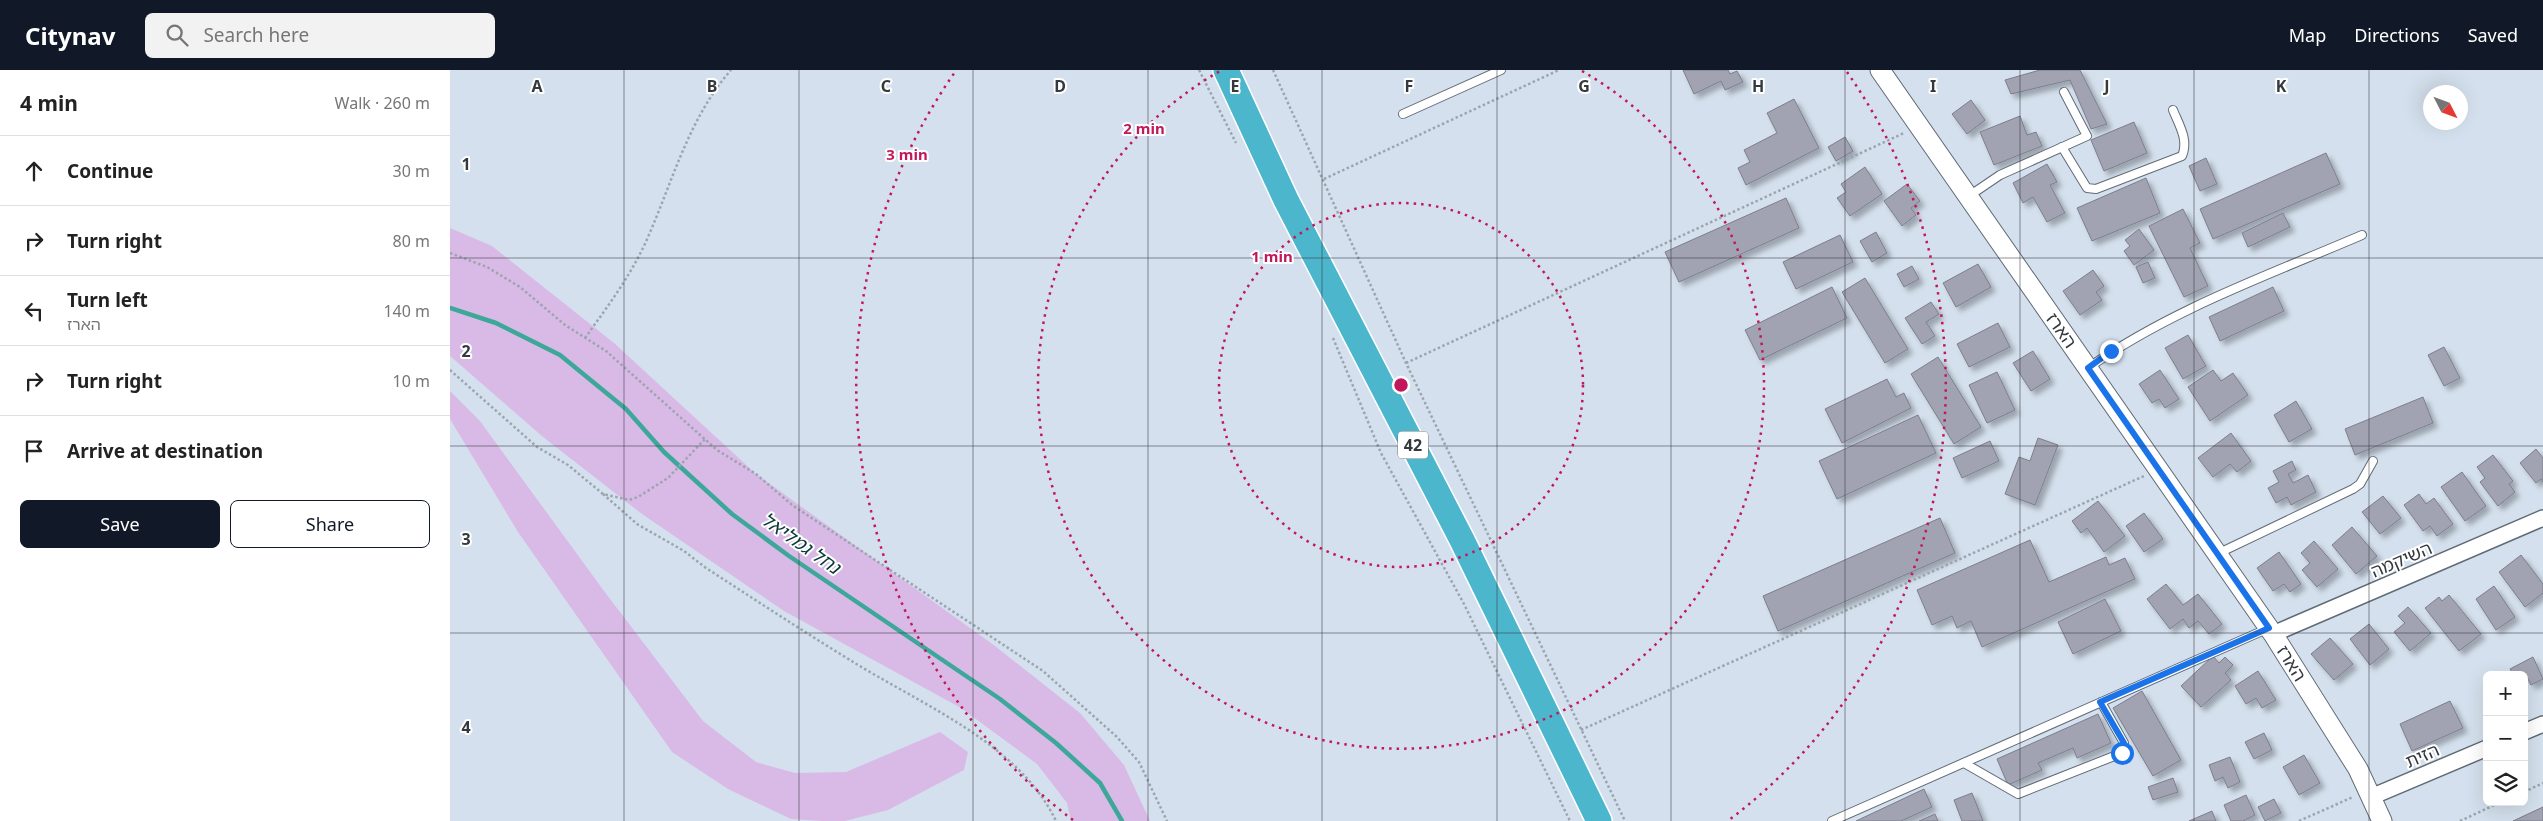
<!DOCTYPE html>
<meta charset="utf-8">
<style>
body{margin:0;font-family:"Noto Sans","Noto Sans Hebrew",sans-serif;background:#f2f2f2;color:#222}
.controls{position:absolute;right:15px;bottom:15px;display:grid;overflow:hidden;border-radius:8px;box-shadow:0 5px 20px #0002}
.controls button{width:45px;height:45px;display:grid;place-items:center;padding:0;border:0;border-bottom:1px solid #e0e0e0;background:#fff;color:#222;font:25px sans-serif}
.compass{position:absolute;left:1973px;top:15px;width:45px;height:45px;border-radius:50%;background:#fff;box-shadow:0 5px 20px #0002;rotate:132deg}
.stop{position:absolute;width:15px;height:15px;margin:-11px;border:4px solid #1a73e8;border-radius:50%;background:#fff}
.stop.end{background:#1a73e8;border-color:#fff;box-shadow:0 1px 5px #0008}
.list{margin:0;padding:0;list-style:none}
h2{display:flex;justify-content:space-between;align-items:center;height:65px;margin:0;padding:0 20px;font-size:21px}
h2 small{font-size:16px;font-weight:400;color:#767676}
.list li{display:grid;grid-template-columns:32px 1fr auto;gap:15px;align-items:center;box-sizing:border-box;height:70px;padding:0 20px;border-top:1px solid #e0e0e0}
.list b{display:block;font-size:19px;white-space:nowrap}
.list p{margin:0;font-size:16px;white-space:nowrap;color:#767676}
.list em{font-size:16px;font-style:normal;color:#767676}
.actions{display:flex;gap:10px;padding:15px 20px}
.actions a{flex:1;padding:11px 0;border:1px solid #111827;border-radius:8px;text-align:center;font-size:18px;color:#111827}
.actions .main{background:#111827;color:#fff}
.icon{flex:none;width:28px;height:28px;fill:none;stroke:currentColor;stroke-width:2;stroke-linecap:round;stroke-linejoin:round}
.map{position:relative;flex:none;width:2093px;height:751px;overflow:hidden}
header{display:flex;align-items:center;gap:30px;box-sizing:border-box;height:70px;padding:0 25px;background:#111827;color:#fff}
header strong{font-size:24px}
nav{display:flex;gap:28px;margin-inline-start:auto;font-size:18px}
.search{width:350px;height:45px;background:#f2f2f2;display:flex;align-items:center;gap:12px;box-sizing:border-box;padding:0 18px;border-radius:8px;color:#767676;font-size:19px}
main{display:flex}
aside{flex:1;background:#fff}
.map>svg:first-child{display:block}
.green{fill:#d9bae7}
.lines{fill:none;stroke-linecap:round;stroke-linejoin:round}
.stream{stroke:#3da89a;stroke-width:4.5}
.building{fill:#a2a3b2;stroke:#7d7e8c;filter:url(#shadow)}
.service-casing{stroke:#606b76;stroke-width:10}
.minor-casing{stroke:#606b76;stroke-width:18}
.tertiary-casing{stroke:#606b76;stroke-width:21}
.trunk-casing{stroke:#fff;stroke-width:28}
.path{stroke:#9ba5af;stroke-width:2.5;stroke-dasharray:2.5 2.5;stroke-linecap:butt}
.service{stroke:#fff;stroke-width:8}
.minor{stroke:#fff;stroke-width:15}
.tertiary{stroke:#fff;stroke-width:19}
.trunk{stroke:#4cb6cc;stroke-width:25}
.route{stroke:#1a73e8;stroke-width:6}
.grid{fill:none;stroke:#34393e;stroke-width:1;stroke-opacity:0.55}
.ring{fill:none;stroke:#c2185b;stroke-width:2.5;stroke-dasharray:2.5 5}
.labels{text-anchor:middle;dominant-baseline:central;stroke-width:4;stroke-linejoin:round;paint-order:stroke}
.shield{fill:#fff;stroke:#717478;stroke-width:1}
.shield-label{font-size:16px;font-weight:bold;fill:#34393e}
.street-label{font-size:18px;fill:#34393e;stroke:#fff}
.water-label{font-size:19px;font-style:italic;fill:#083a34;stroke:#fff}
.grid-label{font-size:16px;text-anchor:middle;font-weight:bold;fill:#34393e;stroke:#fff;stroke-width:4;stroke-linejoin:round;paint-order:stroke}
.centre{fill:#c2185b;stroke:#fff;stroke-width:2.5}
.ring-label{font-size:15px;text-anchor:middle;font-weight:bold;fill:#c2185b;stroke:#fff;stroke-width:4;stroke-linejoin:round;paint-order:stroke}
</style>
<header>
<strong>Citynav</strong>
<div class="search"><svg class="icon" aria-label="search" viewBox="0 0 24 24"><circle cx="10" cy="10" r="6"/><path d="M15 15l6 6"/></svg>Search here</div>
<nav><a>Map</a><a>Directions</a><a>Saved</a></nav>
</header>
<main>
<aside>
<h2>4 min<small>Walk · 260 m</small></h2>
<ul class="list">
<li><svg class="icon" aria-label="ahead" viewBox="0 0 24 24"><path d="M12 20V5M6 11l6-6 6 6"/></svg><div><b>Continue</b></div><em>30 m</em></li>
<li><svg class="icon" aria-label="right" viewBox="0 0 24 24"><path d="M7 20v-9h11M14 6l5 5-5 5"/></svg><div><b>Turn right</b></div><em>80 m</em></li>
<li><svg class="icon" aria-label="left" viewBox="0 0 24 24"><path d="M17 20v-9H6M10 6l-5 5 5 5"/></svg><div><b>Turn left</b><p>הארז</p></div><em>140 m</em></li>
<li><svg class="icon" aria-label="right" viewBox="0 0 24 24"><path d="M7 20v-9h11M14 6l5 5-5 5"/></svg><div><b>Turn right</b></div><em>10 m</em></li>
<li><svg class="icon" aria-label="arrive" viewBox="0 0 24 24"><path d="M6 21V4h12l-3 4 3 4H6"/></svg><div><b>Arrive at destination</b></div></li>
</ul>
<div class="actions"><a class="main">Save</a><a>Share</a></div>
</aside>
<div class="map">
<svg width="2093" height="751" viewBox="0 0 2093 751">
<defs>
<filter id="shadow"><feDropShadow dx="4.5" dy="4.5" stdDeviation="2.5" flood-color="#0004"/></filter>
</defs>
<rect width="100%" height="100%" fill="#d4e0ed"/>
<!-- green -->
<g class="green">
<polygon points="0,158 42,176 164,273 306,404 545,576 630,643 674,695 700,751 621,751 617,733 587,694 511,638 334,541 192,444 93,367 0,286"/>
<polygon points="0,321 30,351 154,521 253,651 306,692 345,703 396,702 490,662 518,682 514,700 438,740 395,751 372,751 341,749 278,719 222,682 68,462 0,349"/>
</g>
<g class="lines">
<!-- stream -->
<polyline class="stream" points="0,238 46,253 110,285 176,339 214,382 282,444 339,486 550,629 606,673 650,713 672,751"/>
</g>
<!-- building -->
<g class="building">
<polygon points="1233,0 1278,0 1280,4 1287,1 1293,12 1275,20 1271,11 1244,24"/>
<polygon points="1590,0 1630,0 1657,54 1641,59 1620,10 1561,24 1555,10"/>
<polygon points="1344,29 1369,78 1296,115 1288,98 1300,92 1294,80 1327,63 1317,43"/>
<polygon points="1521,30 1535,50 1517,64 1502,44"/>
<polygon points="1570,46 1577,65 1586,62 1592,76 1544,95 1530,62"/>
<polygon points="1684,52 1697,83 1654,101 1641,70"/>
<polygon points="1395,67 1403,81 1386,91 1378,77"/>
<polygon points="1876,83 1890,114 1763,169 1750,139"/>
<polygon points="1756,88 1767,114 1750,121 1739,96"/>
<polygon points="1597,94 1607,112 1600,115 1615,143 1597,152 1583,127 1573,133 1563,113"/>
<polygon points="1415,97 1432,124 1400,146 1387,128 1396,122 1391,114"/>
<polygon points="1696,108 1710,143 1642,171 1627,138"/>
<polygon points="1457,114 1470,131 1461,138 1466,145 1452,156 1434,131"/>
<polygon points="1336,128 1349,158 1229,212 1215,182"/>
<polygon points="1733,139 1750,173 1740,178 1758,216 1734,227 1699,156"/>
<polygon points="1833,143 1840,157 1798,177 1792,163"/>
<polygon points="1689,159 1704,180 1684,195 1674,181 1680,176 1675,170"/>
<polygon points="1426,162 1437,183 1422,192 1410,171"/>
<polygon points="1390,165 1403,192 1346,219 1333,192"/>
<polygon points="1698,192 1705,208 1693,213 1686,197"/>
<polygon points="1528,194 1541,217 1506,237 1493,213"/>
<polygon points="1462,196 1469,209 1454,217 1447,204"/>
<polygon points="1643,200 1654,216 1646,222 1652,230 1630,245 1613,221"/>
<polygon points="1415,208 1458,279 1435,293 1392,222"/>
<polygon points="1382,217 1397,248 1310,290 1295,260"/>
<polygon points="1823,217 1834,241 1770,271 1759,247"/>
<polygon points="1481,232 1489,244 1476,252 1485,266 1472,274 1455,248"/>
<polygon points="1548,253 1560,277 1519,297 1507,274"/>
<polygon points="1738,265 1756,296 1733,309 1715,278"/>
<polygon points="1994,277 2010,308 1994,316 1978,285"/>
<polygon points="1583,281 1600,309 1581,321 1563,293"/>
<polygon points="1488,287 1531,357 1504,374 1461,304"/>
<polygon points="1710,300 1729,329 1715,338 1709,329 1702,333 1689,314"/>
<polygon points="1763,300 1771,311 1783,303 1798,325 1760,351 1738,317"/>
<polygon points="1547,302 1565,340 1537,353 1519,315"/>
<polygon points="1437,309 1446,327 1454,323 1461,338 1392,373 1375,339"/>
<polygon points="1973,327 1983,353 1905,385 1895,359"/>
<polygon points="1846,331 1862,359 1839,372 1824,345"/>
<polygon points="1468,345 1486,383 1387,429 1369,391"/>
<polygon points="1781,363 1801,391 1787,402 1780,394 1763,407 1748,388"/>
<polygon points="1588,368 1608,375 1585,435 1555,424 1569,387 1580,391"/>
<polygon points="1540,371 1549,391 1512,408 1503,388"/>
<polygon points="2086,379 2093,388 2093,412 2091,409 2086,413 2070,393"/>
<polygon points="2043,385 2063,411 2059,414 2065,422 2048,436 2030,412 2035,408 2027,397"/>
<polygon points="1842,391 1846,400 1838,404 1843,413 1858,405 1866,422 1841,435 1837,427 1826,433 1818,418 1829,412 1823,401"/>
<polygon points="2012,402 2036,436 2015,451 1991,417"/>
<polygon points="1969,424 1976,434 1984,428 2003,454 1987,466 1980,456 1973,461 1954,435"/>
<polygon points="1933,426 1951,448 1930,464 1912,442"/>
<polygon points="1648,431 1675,466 1654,482 1637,458 1631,463 1622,451"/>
<polygon points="1694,443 1713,469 1694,482 1676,456"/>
<polygon points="1490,448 1505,483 1328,561 1313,526"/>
<polygon points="1902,457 1927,486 1906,504 1882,475"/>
<polygon points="1580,470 1599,512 1656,487 1659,495 1675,488 1685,509 1532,577 1521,551 1507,558 1502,546 1482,555 1467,520"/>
<polygon points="1864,471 1888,499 1867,517 1852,500 1860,493 1851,483"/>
<polygon points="1829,482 1851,514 1840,522 1834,514 1823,521 1807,498"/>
<polygon points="2071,485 2093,514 2093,523 2075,537 2049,502"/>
<polygon points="1716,514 1733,535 1748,524 1772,554 1759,564 1748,551 1739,558 1733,549 1720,559 1697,529"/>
<polygon points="2044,516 2065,547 2046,560 2026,529"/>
<polygon points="1999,525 2031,564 2009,581 1975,538 1989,527 1992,531"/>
<polygon points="1655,529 1671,561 1623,584 1608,552"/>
<polygon points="1958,537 1981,563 1960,581 1944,562 1955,553 1948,546"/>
<polygon points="1919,554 1939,579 1920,595 1900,569"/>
<polygon points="1880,568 1903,594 1884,610 1861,584"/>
<polygon points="1763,586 1769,593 1775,587 1783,595 1775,603 1781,610 1751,637 1731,616"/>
<polygon points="2083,587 2093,609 2081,615 2077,607 2074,609 2074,605 2064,605 2060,599"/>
<polygon points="1808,601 1826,630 1812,638 1806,628 1796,634 1785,616"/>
<polygon points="1692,621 1731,690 1703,706 1663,638"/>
<polygon points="2000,631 2013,658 1962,681 1950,654"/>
<polygon points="1648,644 1661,673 1627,688 1623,678 1588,693 1592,700 1558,715 1547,689"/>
<polygon points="1814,663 1822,680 1804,689 1795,672"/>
<polygon points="1854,685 1870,713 1849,725 1833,697"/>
<polygon points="1780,687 1790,712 1778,718 1773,707 1765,711 1759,695"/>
<polygon points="1723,708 1728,722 1703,730 1698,717"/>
<polygon points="1474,719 1482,737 1451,751 1406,751"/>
<polygon points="1522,723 1533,751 1512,751 1504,730"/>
<polygon points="1796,725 1805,745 1793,751 1781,751 1774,735"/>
<polygon points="1824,729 1831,743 1815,751 1808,737"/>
<polygon points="2093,737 2093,751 2063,751"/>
<polygon points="1762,741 1766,751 1739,751"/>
<polygon points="1485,744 1488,751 1469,751"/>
</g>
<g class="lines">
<defs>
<g id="service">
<polyline points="953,44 1051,0"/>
<path d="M 1612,77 L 1637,118 L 1646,119 L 1732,86 C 1739,70 1729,55 1723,40"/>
<polyline points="1519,126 1550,105 1637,66 1614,22"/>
<path d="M 1638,298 C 1722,239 1819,205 1912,165"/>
<polyline points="1767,484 1903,419 1910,414 1923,391"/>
<polyline points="1514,693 1568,724 1672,683 1674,673 1651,632"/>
<polyline points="1382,751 1819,558"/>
</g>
<g id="minor">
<polyline points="1823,564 2093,448"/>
<polyline points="2074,662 2093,654"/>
<polyline points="1921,727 2037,678"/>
</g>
<polyline id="tertiary" points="1430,0 1823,564 1908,699 1932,751"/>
<polyline id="trunk" points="776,0 836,130 1012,470 1149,751"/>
</defs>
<!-- service casing -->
<use href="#service" class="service-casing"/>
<!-- minor casing -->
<use href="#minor" class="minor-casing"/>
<!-- tertiary casing -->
<use href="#tertiary" class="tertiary-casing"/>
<!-- trunk casing -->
<use href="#trunk" class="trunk-casing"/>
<!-- path -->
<g class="path">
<polyline points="749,0 786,73"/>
<polyline points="823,0 956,293 1175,751"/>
<polyline points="874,109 1109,0"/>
<polyline points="0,183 37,197 70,217 115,255 156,281 267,380 306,404 342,435 593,601 667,667 689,692 717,751"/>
<path d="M 135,268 C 158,236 182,204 198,167 C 223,110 239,48 281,0"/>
<polyline points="883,268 931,383 1014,534 1120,751"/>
<polyline points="956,293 1454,63"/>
<polyline points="0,300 87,377 118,395 153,424 179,430 188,427 218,408 255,369"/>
<path d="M 153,424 L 187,454 L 234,481 L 256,498 C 304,529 351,560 400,590 C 470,634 569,673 606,751"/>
<polyline points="1131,660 1694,406"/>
<polyline points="2074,722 2093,713"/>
<polyline points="1849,751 1903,727"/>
<polyline points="2010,751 2051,732"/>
</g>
<!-- service -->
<use href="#service" class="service"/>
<!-- minor -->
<use href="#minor" class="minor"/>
<!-- tertiary -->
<use href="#tertiary" class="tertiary"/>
<!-- trunk -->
<use href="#trunk" class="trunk"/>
</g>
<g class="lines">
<!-- route -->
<polyline class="route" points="1661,281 1638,298 1819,558 1650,632 1674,673 1672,683"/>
</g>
<!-- grid -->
<path class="grid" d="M 174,0 L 174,751M 349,0 L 349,751M 523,0 L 523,751M 698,0 L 698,751M 872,0 L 872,751M 1047,0 L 1047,751M 1221,0 L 1221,751M 1395,0 L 1395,751M 1570,0 L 1570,751M 1744,0 L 1744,751M 1919,0 L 1919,751M 0,188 L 2093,188M 0,376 L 2093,376M 0,563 L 2093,563"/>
<!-- distance rings -->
<g class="ring">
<circle cx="951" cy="315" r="182"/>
<path d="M1132 1A363 363 0 1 1 770 1"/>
<path d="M623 750A545 545 0 0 1 505 2M1397 2A545 545 0 0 1 1279 750"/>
</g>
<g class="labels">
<!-- shield labels -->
<rect class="shield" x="948" y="361.5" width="30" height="27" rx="4"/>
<g class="shield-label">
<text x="963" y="375">42</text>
</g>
<!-- street labels -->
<g class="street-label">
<text transform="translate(1612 260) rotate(55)">הארז</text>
<text transform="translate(1951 489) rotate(-23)">השיקמה</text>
<text transform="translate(1842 593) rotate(58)">הארז</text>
<text transform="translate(1972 685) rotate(-23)">הזית</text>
</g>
<!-- water labels -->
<g class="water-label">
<text transform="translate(351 473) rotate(35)">נחל גמליאל</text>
</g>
</g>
<g class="grid-label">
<text x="87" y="22">A</text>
<text x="262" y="22">B</text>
<text x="436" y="22">C</text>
<text x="610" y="22">D</text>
<text x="785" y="22">E</text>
<text x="959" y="22">F</text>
<text x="1134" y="22">G</text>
<text x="1308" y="22">H</text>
<text x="1483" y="22">I</text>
<text x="1657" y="22">J</text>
<text x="1831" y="22">K</text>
<text x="16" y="100">1</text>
<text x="16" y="287">2</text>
<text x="16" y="475">3</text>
<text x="16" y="663">4</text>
</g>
<circle cx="951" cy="315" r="8" class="centre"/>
<g class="ring-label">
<text x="694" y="64">2 min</text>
<text x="457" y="90">3 min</text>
<text x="822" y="192">1 min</text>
</g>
</svg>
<div class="controls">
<button>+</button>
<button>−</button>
<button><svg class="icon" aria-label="layers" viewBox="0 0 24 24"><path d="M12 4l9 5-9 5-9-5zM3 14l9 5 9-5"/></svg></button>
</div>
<svg class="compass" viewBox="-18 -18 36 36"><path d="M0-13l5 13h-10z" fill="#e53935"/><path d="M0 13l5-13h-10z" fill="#767676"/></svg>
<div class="stop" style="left:1672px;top:683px"></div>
<div class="stop end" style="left:1661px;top:281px"></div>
</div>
</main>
